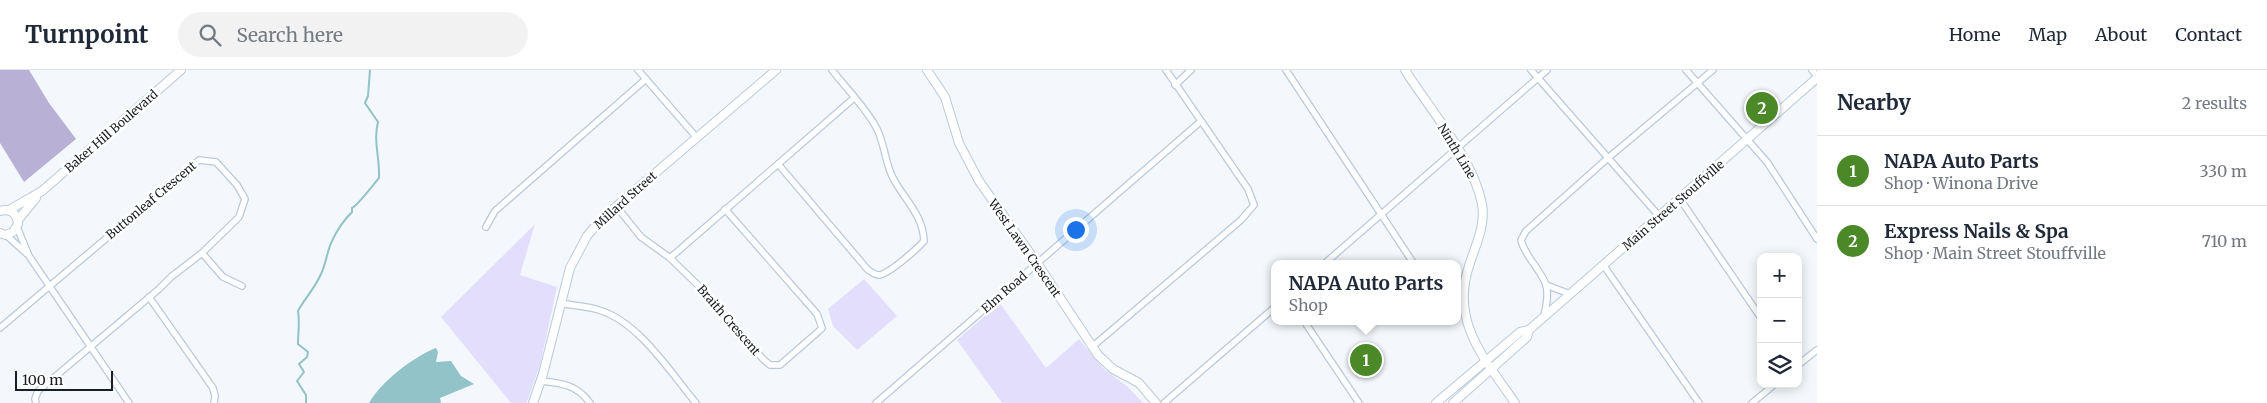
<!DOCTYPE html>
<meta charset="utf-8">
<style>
body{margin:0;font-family:Merriweather,serif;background:#f2f2f3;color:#1f2937}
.controls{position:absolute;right:15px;bottom:15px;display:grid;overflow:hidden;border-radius:10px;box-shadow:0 2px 12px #0003}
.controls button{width:45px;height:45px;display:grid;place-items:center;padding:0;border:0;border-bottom:1px solid #e0e1e3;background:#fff;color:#1f2937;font:25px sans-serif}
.scale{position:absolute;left:15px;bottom:12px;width:98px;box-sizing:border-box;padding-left:5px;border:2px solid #181e24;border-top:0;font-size:14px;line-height:18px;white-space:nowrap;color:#181e24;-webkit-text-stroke:4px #fff;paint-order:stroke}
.you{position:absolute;left:1075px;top:159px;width:18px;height:18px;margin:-12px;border:4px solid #fff;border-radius:50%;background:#1a73e8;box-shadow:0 0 0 8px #1a73e833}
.badge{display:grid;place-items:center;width:32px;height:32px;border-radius:50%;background:#4a8828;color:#fff;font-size:16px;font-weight:700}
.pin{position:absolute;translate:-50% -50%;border:2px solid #fff;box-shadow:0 1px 5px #0006}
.popup{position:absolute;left:1271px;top:190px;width:190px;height:65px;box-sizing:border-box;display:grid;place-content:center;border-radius:10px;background:#fff;filter:drop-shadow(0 1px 4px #0005);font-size:16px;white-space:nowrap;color:#747a83}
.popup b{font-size:19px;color:#1f2937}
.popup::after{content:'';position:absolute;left:50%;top:100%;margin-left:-10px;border:10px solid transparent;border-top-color:#fff}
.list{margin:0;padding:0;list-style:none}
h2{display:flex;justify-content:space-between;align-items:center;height:65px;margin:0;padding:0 20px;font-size:21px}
h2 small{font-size:16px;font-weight:400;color:#747a83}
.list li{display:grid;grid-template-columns:32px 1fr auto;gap:15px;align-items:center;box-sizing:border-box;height:70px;padding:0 20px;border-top:1px solid #e0e1e3}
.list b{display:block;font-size:19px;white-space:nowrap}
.list p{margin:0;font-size:16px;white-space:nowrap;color:#747a83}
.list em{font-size:16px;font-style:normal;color:#747a83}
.icon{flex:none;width:28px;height:28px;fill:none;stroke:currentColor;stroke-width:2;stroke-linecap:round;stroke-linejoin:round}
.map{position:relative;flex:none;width:1817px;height:333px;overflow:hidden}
header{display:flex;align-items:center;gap:30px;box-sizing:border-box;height:70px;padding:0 25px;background:#fff;border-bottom:1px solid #e0e1e3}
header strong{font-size:24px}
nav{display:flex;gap:28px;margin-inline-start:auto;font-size:18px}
.search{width:350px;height:45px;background:#f2f2f3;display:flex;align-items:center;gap:12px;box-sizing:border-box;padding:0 18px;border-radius:28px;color:#747a83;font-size:19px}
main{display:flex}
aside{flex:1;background:#fff}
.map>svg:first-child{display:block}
.green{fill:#e4defd}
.forest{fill:#b8b0d5}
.water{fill:#91c3c9}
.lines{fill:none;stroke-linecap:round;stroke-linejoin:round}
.stream{stroke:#91c3c9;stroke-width:2}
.street-casing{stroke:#b9cadc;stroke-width:8}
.secondary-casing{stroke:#b9cadc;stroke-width:10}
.street{stroke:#fff;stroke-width:5.5}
.secondary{stroke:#fff;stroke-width:8}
.labels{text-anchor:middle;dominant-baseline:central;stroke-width:5;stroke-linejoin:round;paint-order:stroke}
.street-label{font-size:12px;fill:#181e24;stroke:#fff}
</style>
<header>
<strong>Turnpoint</strong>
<div class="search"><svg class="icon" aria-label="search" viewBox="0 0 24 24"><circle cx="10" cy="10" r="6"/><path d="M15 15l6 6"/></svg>Search here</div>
<nav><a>Home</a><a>Map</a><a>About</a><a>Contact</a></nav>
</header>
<main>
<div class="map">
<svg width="1817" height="333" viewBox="0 0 1817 333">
<rect width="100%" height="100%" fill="#f4f8fc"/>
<!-- green -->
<g class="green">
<polygon points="535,154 520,205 557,217 540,295 528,329 526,333 511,333 441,247"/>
<polygon points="864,209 897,246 857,280 833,256 828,239"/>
<polygon points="1000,233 1046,298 1079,269 1104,299 1128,317 1143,333 1002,333 957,270"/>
</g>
<!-- forest -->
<polygon class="forest" points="0,0 29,0 49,33 76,69 24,112 0,73"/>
<!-- water -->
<path class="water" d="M 436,278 L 438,282 L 436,292 L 451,291 L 461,306 L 474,314 L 440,328 L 441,333 L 369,333 C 381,312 413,287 436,278 Z"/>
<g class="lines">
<!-- stream -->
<path class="stream" d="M 306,333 L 306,325 L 297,311 L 304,302 L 299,294 L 307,287 L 308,282 L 298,274 C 298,263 300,252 298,241 C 305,228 315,218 321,204 C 326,194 327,181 332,171 C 337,160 344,150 352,142 L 352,138 C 358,135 373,115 379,108 C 380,88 373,71 378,52 L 365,33 L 368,26 L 370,0"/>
<defs>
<g id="street">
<polyline points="638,0 697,68"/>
<polyline points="1286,0 1414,194"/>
<polyline points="1531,0 1659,146"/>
<polyline points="1686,0 1767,92 1817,169"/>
<polyline points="1812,0 1817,6"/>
<polyline points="1175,15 1191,0"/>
<path d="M 778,94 L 868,200 C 872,202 875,205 879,205 C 889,204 917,179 924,171 C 923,146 906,131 894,110 C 885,94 885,75 877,59 C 867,39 846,18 832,0"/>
<polyline points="1680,129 1761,248"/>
<polyline points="616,136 641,167 670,188 704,221 763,289 770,295 780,295 819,261 822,258 817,244 725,139"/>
<polyline points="17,157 29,186 129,333"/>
<polyline points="486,157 495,141 646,9"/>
<polyline points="6,165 26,183"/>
<polyline points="202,183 223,207 242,216"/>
<polyline points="670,188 854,28"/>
<polyline points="1324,194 1547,0"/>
<polyline points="1604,196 1699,333"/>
<polyline points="1546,215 1570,224"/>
<polyline points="149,227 213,318 215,326 214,333"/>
<path d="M 561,233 C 573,236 587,236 599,240 C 639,252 670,302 696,333"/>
<path d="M 1544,246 C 1546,237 1549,225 1546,215 C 1540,198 1525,187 1521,170 L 1526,161 L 1608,88 L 1713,0"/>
<polyline points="1304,251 1359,333"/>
<polyline points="0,258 199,90 216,92 237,115 245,129 239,147 202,183 171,207 159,219 38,321 35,329 36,333"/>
<polyline points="1092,277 1241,150 1254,135 1248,119 1166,0"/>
<polyline points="1798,295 1817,280"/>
<path d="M 541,311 C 562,313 577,315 590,333"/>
<polyline points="876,333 1200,52"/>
<polyline points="1164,333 1275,237"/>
<polyline points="1752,333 1775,314"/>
</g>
<g id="secondary">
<polyline points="927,0 945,27 959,73 979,111 1037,193 1098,285 1113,299 1139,313 1156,333"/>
<path d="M 1405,0 C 1430,40 1473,88 1482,134 C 1486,156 1475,176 1469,196 C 1450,253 1486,290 1515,333"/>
<polyline points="9,140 42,121 181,0"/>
<path d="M 0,141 C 10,138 17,143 18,154 L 13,162 L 6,165 L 0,163"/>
<polyline points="18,150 36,128"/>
<polyline points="533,333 543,304 570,198 587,166 598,153 619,134 776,0"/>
<polyline points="1436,333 1520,262 1529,260 1817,8"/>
<polyline points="1453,333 1527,267 1529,260"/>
</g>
</defs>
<!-- street casing -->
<use href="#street" class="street-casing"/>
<!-- secondary casing -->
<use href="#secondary" class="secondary-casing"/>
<!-- street -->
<use href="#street" class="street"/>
<!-- secondary -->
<use href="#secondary" class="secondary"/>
</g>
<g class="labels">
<!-- street labels -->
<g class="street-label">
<text transform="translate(111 61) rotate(-41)">Baker Hill Boulevard</text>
<text transform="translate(1457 81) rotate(59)">Ninth Line</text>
<text transform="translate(151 130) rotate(-40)">Buttonleaf Crescent</text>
<text transform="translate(625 130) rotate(-42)">Millard Street</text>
<text transform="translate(1673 135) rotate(-41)">Main Street Stouffville</text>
<text transform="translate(1025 178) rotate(55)">West Lawn Crescent</text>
<text transform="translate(1004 222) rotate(-41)">Elm Road</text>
<text transform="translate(729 250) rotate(49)">Braith Crescent</text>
</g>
</g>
</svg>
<div class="controls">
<button>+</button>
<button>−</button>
<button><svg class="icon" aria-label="layers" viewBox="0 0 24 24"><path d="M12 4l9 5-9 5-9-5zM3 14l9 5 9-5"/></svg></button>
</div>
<div class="scale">100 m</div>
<div class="you"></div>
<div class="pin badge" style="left:1366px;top:290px">1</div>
<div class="popup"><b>NAPA Auto Parts</b>Shop</div>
<div class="pin badge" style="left:1762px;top:38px">2</div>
</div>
<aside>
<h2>Nearby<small>2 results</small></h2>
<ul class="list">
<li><span class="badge">1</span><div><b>NAPA Auto Parts</b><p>Shop · Winona Drive</p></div><em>330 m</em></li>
<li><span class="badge">2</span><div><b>Express Nails &amp; Spa</b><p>Shop · Main Street Stouffville</p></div><em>710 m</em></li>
</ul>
</aside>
</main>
